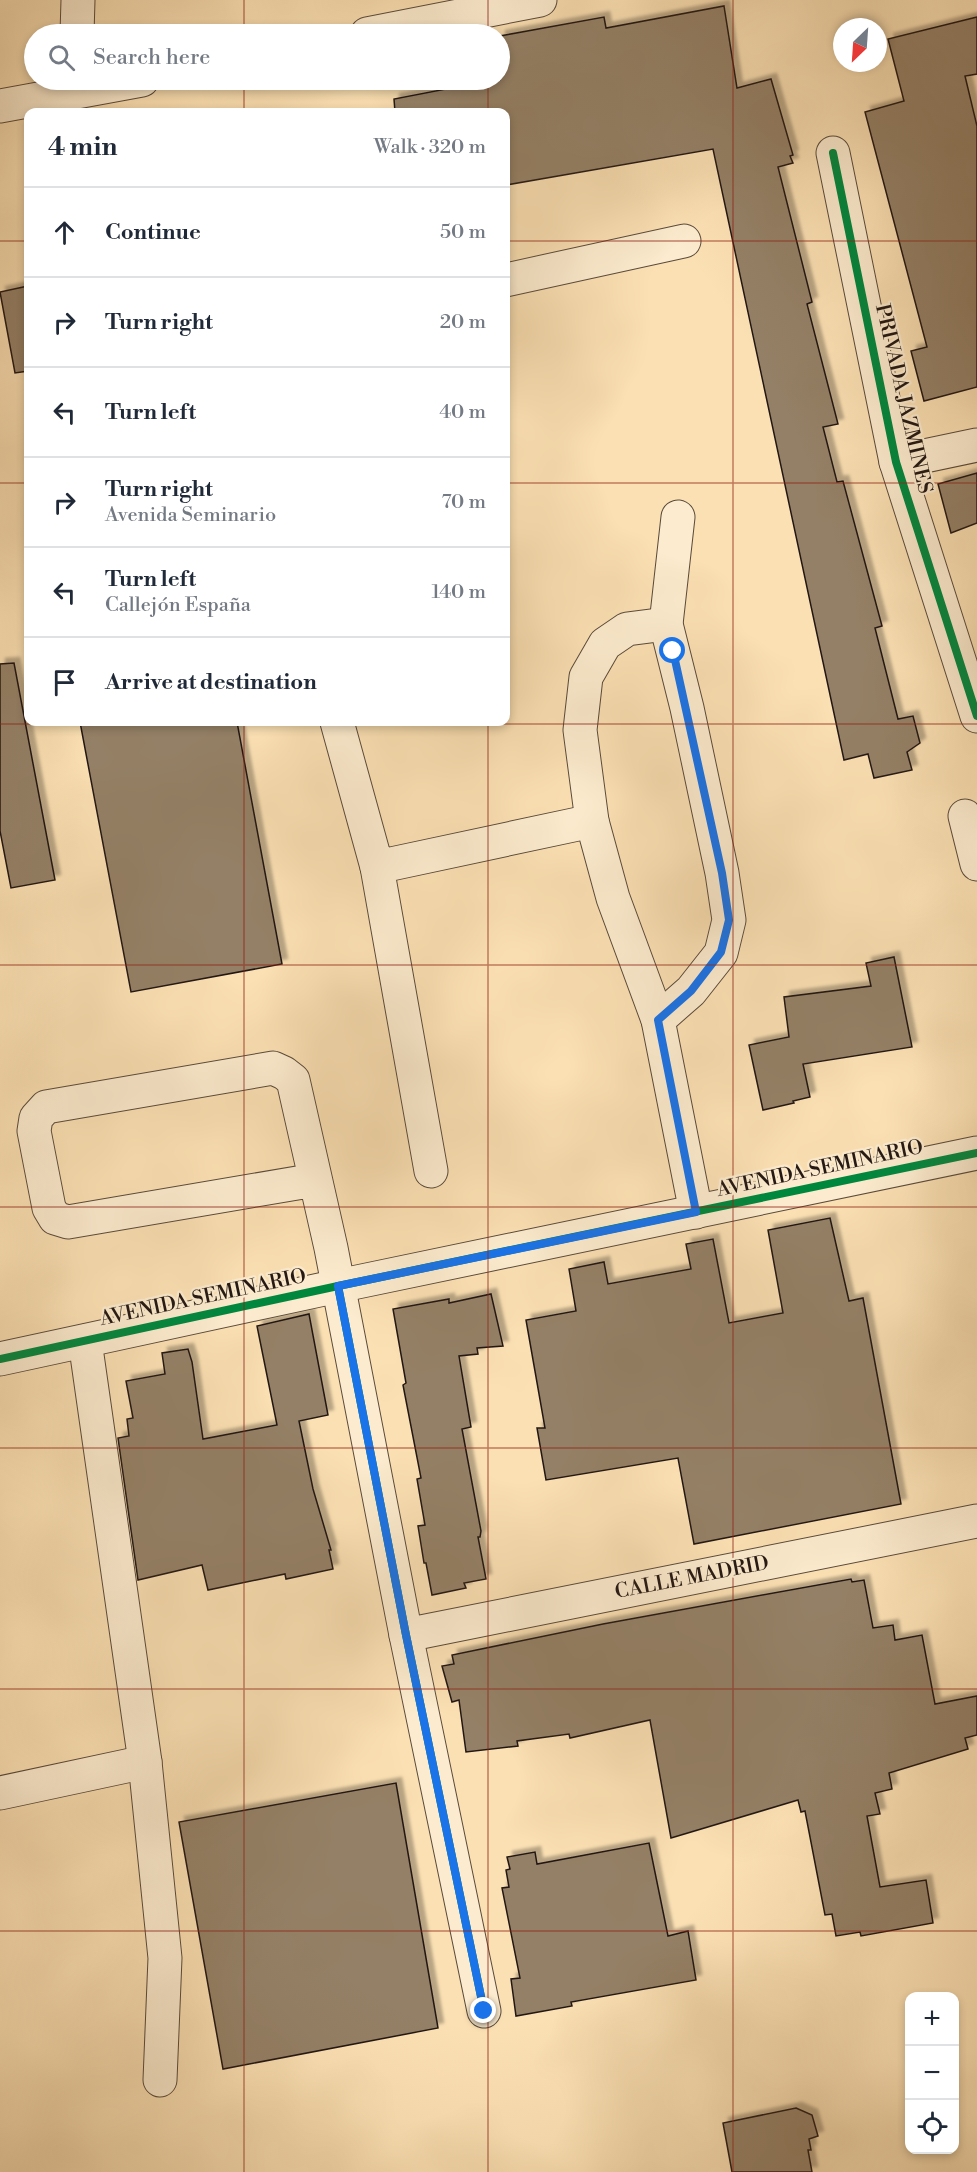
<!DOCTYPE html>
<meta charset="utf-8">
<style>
body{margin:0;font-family:"Libre Bodoni",serif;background:#f2f2f3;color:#1f2937}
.controls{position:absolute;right:18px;bottom:18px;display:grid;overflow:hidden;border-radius:12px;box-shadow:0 3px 9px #0003}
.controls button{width:54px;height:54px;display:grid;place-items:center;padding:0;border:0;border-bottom:2px solid #e0e1e3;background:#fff;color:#1f2937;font:30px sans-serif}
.compass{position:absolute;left:833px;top:18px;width:54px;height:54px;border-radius:50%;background:#fff;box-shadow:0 3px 9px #0003;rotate:205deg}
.stop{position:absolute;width:18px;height:18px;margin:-14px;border:4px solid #1a73e8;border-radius:50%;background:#fff}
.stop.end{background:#1a73e8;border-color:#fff;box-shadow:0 2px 6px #0008}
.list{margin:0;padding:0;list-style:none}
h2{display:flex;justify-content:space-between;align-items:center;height:78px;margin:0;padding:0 24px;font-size:26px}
h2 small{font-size:20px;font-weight:400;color:#747a83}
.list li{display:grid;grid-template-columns:39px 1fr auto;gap:18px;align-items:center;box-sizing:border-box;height:90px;padding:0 24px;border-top:2px solid #e0e1e3}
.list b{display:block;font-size:22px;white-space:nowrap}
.list p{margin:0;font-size:20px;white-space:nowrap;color:#747a83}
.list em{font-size:20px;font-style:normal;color:#747a83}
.icon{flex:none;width:33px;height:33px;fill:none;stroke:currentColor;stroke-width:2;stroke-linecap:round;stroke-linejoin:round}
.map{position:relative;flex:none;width:977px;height:2172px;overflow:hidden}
.search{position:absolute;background:#fff;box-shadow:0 3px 9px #0003;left:24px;top:24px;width:486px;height:66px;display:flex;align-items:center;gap:15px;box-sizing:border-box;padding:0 21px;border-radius:33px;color:#747a83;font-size:22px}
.panel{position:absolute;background:#fff;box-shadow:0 3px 9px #0003;left:24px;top:108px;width:486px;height:618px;border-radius:12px}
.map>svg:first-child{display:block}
.building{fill:#948066;stroke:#241813;stroke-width:1.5;filter:url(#shadow)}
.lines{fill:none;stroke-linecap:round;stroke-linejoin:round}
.minor-casing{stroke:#5a4a3b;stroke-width:35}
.minor{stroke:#fcebce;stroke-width:33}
.cycleway-casing{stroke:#fcebce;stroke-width:11}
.cycleway{stroke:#00873e;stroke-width:8}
.route{stroke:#1a73e8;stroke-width:8}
.grid{fill:none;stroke:#8f2418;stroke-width:1.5;stroke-opacity:0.55}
.labels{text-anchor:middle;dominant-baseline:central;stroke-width:4.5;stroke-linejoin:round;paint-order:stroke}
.street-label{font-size:20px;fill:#241813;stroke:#fcebce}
</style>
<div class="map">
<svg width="977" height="2172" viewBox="0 0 977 2172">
<defs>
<filter id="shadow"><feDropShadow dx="5.5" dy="-5.5" stdDeviation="1.5" flood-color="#0004"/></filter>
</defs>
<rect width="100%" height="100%" fill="#fbe0b3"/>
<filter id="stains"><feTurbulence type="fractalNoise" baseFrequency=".00333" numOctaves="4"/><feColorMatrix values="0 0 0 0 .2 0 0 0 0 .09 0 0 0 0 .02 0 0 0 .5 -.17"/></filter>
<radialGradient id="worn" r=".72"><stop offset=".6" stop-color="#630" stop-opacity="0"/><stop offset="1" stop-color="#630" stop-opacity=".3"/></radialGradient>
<!-- building -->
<g class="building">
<polygon points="724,6 737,88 771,79 793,155 790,156 793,163 778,167 812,302 807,304 838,424 823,427 837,482 843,481 882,626 875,628 898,719 913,716 920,743 907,752 912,770 874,778 868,754 844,760 713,149 506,185 506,112 395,112 394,99 467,85 466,80 500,80 500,36 604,17 606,28"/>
<polygon points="977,17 977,74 965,76 977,126 977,387 924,401 911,351 927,347 865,112 904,101 888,39"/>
<polygon points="28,286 28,371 15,373 0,292"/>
<polygon points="977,473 977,523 951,533 938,484"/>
<polygon points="14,663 55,880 11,888 0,831 0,664"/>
<polygon points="80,722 237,722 282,964 131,992"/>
<polygon points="894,957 912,1047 803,1064 810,1097 793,1101 794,1103 763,1110 749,1045 789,1037 784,997 871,986 866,963"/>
<polygon points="830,1218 849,1301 863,1298 901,1504 694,1544 678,1458 546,1480 537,1428 545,1428 526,1320 576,1311 569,1269 604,1262 608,1284 691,1269 686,1244 713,1239 729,1323 783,1313 768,1230"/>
<polygon points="491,1294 503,1346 477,1348 478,1354 459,1356 471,1427 462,1429 481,1531 480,1537 478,1537 486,1579 464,1583 466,1588 432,1595 426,1563 424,1563 418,1526 425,1525 417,1479 421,1478 403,1385 406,1383 393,1309 449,1299 449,1303"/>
<polygon points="309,1314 328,1415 299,1421 313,1489 331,1550 329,1550 333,1569 286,1579 285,1574 208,1590 202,1565 138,1580 118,1438 129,1436 127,1419 133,1418 126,1381 165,1374 162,1353 188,1349 192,1362 203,1439 277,1425 257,1326"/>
<polygon points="851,1579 852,1582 864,1580 873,1628 893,1625 895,1640 922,1635 935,1704 977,1696 977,1735 965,1738 968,1749 889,1773 892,1789 875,1793 880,1814 867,1816 880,1887 926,1880 933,1923 861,1936 860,1932 836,1936 832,1914 825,1915 805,1811 801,1812 798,1800 671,1838 650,1720 570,1738 569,1734 517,1741 518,1746 466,1752 459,1700 452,1702 442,1666 454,1664 452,1655 603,1624"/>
<polygon points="396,1783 438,2028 223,2069 179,1822"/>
<polygon points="649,1843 668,1936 688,1931 696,1980 571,2002 572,2006 516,2016 511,1979 520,1978 502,1888 509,1887 506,1870 510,1869 507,1857 535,1852 537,1864"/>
<polygon points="796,2108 812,2115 818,2136 809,2139 811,2150 808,2150 812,2172 732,2172 723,2123"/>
</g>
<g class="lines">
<defs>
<g id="minor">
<polyline points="77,34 78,0"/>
<polyline points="367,34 540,0"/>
<polyline points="0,106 142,80"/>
<polyline points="833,153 896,462 977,716"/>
<polyline points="506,280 684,241"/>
<polyline points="896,462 977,445"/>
<polyline points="666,624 627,629 605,644 586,677 580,730 592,821 613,898 658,1020 696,1212"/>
<polyline points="337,722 377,867 592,821"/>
<polyline points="965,816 977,864"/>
<polyline points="377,867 431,1171"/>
<polyline points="658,1020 691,991 721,953 729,920 722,873 687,708 666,624 678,517"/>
<polyline points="315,1180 68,1222 55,1218 49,1208 34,1131 36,1118 46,1107 273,1068 284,1073 293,1080 331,1248 406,1635 484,2011"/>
<polyline points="85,1341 145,1762 165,1958 160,2080"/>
<polyline points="0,1359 338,1286 977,1153"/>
<polyline points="406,1635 977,1521"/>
<polyline points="0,1793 145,1762"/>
</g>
</defs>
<!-- minor casing -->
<use href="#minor" class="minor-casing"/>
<!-- minor -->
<use href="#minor" class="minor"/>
<defs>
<g id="cycleway">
<polyline points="833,153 896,462 977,716"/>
<polyline points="338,1286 406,1635 484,2011"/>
<polyline points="0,1359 338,1286 977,1153"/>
</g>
</defs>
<!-- cycleway casing -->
<use href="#cycleway" class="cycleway-casing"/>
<!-- cycleway -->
<use href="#cycleway" class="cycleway"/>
</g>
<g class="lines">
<!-- route -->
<polyline class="route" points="484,2011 406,1635 338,1286 696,1212 658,1020 691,991 721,952 729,920 722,873 673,651"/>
</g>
<!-- grid -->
<path class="grid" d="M 244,0 L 244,34M 488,0 L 488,34M 733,0 L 733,2172M 244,80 L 244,112M 488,80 L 488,112M 0,241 L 28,241M 506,241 L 977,241M 0,483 L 28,483M 506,483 L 977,483M 244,722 L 244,2172M 488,722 L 488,2172M 0,724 L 977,724M 0,965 L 977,965M 0,1207 L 977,1207M 0,1448 L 977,1448M 0,1689 L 977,1689M 0,1931 L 977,1931"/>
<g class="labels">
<!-- street labels -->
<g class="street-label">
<text transform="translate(903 399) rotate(77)">PRIVADA JAZMINES</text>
<text transform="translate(820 1169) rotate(-12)">AVENIDA SEMINARIO</text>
<text transform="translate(203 1298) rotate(-12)">AVENIDA SEMINARIO</text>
<text transform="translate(692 1578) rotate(-11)">CALLE MADRID</text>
</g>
</g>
<rect width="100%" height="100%" filter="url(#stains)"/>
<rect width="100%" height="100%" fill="url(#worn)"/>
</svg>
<div class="controls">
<button>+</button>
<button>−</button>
<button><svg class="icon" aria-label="locate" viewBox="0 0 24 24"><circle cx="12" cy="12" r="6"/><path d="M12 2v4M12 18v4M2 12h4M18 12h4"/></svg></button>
</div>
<svg class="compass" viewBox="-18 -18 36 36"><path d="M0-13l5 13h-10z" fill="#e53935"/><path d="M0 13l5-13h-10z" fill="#747a83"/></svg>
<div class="stop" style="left:673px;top:651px"></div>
<div class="stop end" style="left:484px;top:2011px"></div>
<div class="search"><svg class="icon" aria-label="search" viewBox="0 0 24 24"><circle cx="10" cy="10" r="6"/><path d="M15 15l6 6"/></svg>Search here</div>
<section class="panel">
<h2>4 min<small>Walk · 320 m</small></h2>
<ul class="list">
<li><svg class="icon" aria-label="ahead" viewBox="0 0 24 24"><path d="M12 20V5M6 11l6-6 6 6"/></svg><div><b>Continue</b></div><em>50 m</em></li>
<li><svg class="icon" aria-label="right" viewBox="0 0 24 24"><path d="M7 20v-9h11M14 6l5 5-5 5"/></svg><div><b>Turn right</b></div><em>20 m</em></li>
<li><svg class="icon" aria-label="left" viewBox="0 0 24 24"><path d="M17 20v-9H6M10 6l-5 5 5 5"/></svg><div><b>Turn left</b></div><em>40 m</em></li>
<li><svg class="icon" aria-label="right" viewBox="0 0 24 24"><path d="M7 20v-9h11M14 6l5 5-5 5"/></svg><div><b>Turn right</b><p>Avenida Seminario</p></div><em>70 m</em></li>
<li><svg class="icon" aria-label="left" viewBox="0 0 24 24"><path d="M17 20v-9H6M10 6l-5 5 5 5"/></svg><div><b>Turn left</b><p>Callejón España</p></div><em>140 m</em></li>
<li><svg class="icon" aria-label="arrive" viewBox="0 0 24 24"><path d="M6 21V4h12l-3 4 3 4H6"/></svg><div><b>Arrive at destination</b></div></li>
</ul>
</section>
</div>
